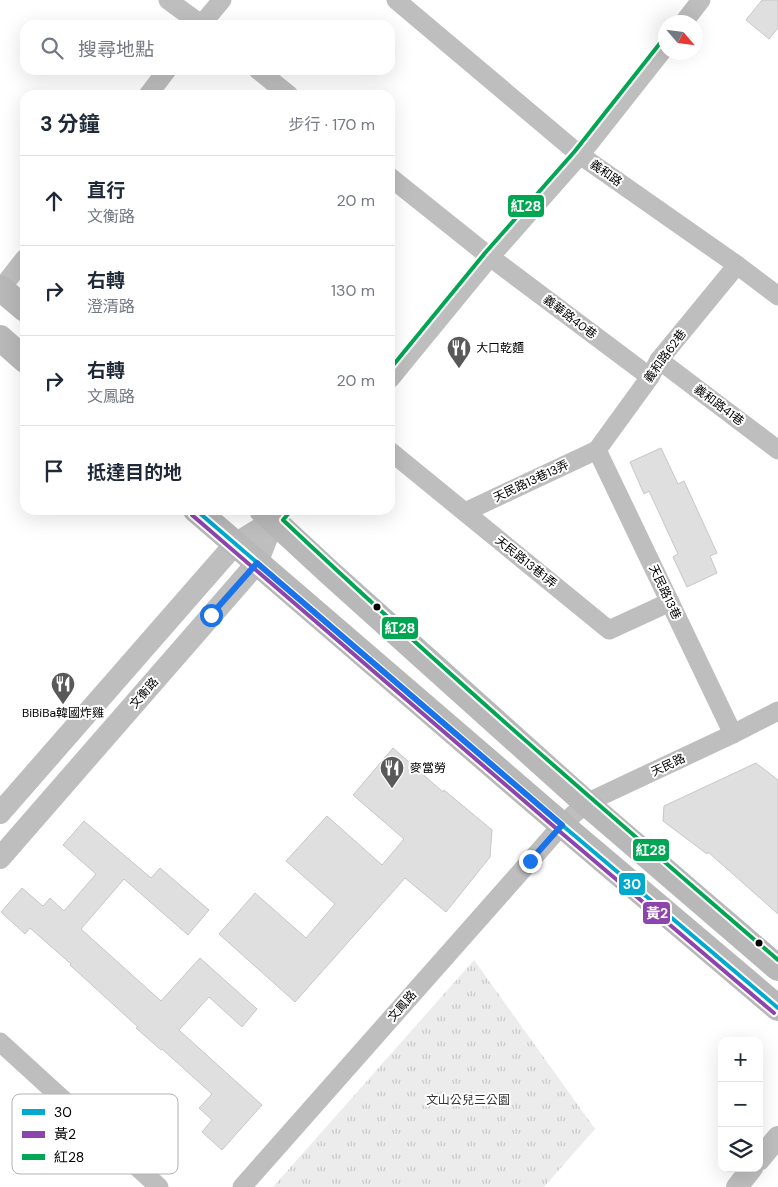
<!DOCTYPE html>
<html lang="zh-TW">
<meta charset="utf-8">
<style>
body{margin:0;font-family:"DM Sans","Noto Sans TC",sans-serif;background:#f2f2f3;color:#1f2937}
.controls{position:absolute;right:15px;bottom:15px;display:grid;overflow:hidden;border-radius:10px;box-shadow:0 5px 20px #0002}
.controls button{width:45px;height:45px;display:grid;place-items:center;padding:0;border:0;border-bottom:1px solid #e0e1e3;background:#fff;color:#1f2937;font:25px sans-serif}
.compass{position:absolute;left:658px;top:15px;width:45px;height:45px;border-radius:50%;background:#fff;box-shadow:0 5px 20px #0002;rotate:118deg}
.stop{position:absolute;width:15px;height:15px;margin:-11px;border:4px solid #1a73e8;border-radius:50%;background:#fff}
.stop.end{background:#1a73e8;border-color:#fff;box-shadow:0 1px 5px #0008}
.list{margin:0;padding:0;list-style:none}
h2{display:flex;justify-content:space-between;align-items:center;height:65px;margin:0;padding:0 20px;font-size:21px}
h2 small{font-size:16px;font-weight:400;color:#747a83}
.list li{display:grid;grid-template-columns:32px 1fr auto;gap:15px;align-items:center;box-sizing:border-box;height:90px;padding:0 20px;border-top:1px solid #e0e1e3}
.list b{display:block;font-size:19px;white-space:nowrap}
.list p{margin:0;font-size:16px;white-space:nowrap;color:#747a83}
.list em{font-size:16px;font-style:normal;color:#747a83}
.icon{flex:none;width:28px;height:28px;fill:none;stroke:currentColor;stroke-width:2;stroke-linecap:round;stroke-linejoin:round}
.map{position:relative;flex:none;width:778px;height:1187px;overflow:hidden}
.search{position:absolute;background:#fff;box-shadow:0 5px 20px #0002;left:20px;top:20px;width:375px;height:55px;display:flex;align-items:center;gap:12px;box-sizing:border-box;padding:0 18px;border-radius:15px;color:#747a83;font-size:19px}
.panel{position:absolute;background:#fff;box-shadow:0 5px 20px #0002;left:20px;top:90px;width:375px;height:425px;border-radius:15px}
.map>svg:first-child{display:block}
.park{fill:url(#park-tufts)}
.building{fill:#dfdfdf;stroke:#c7c7c7}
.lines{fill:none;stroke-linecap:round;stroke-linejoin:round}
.minor{stroke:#bebebe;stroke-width:19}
.tertiary{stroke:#bebebe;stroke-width:22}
.secondary{stroke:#b8b8b8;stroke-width:26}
.bus-1-casing{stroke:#fff;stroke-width:8}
.bus-2-casing{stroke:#fff;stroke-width:8}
.bus-3-casing{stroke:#fff;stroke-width:8}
.bus-1{stroke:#00a9ce;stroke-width:4}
.bus-2{stroke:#8e44ad;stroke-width:4}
.bus-3{stroke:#00a651;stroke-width:4}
.route{stroke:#1a73e8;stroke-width:6}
.bus-dot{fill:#000;stroke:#fff;stroke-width:2}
.labels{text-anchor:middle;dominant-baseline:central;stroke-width:4;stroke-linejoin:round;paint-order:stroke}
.street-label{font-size:12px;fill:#000;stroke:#fff}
.poi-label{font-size:12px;fill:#000;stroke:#fff;text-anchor:start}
.park-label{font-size:12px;fill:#333;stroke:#fff}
.key{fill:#fff;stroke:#b2b2b2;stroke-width:1}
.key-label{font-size:14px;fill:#000}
.line-badge{stroke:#fff;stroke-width:2}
.badge-label{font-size:14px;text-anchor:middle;font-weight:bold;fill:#fff}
</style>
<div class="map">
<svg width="778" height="1187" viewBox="0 0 778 1187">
<defs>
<pattern id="park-tufts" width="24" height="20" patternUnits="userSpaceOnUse" patternTransform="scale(1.25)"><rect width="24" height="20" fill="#ececec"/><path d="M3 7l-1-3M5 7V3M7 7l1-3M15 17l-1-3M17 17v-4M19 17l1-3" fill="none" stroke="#c9c9c9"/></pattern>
</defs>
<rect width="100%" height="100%" fill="#fff"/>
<!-- park -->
<polygon class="park" points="474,960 595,1129 544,1187 273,1187"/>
<!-- building -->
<g class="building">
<polygon points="762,0 778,0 778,28 769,39 746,20"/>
<polygon points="661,448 678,484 684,481 717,553 710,556 717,573 687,587 673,557 678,554 649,491 644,494 630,462"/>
<polygon points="393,748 443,792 444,790 492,830 490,857 446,912 405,878 295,1002 219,934 255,893 306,938 335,904 286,861 327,816 382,865 404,839 353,795"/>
<polygon points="756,763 778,780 778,914 708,852 707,854 663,821 664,806"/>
<polygon points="84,821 151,878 160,868 209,910 188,935 124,879 81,929 161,1001 200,958 257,1009 242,1027 209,997 179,1030 262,1105 222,1150 202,1132 212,1120 199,1108 212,1094 162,1049 161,1050 136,1028 138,1027 70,965 71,964 30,928 25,934 1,912 22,888 43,906 50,898 64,911 96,874 63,845"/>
</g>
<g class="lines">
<!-- minor -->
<g class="minor">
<polyline points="168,0 202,25"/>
<polyline points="396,0 580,155 737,265 778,296"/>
<polyline points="684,22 701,0"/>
<polyline points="201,25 222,0"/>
<polyline points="258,70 289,95"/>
<polyline points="148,95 167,70"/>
<polyline points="390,177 490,257 650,377"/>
<polyline points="0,290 25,258"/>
<polyline points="659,360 778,450"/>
<polyline points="390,379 490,257 580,155 666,46"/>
<polyline points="597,450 733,734"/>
<polyline points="390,451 609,630 670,602"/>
<polyline points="465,512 597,450 650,377 659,360 737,265"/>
<polyline points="0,1042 159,1187"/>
<polyline points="242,1187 562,825 586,803 733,734 778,711"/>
</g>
<!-- tertiary -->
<g class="tertiary">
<polyline points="0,813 235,544 274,520"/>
<polyline points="0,858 257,563 274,520"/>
<polyline points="759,1160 778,1137"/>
<polyline points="737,1187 752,1168"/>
</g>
<!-- secondary -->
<g class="secondary">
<polyline points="0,288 25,309"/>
<polyline points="0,338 25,360"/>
<polyline points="196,510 562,825 778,1008"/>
<polyline points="262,510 329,572 586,803 778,968"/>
</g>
<defs>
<polyline id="bus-1" points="196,510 562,825 778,1008"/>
<polyline id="bus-2" points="192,515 558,830 774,1013"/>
<g id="bus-3">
<polyline points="390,369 485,253 575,151 661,42"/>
<path d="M 288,514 L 283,520 C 443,671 611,816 778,960"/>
</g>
</defs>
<!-- bus-1 casing -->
<use href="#bus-1" class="bus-1-casing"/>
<!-- bus-2 casing -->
<use href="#bus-2" class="bus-2-casing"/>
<!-- bus-3 casing -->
<use href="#bus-3" class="bus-3-casing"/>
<!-- bus-1 -->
<use href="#bus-1" class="bus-1"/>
<!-- bus-2 -->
<use href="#bus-2" class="bus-2"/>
<!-- bus-3 -->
<use href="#bus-3" class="bus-3"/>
</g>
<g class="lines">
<!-- route -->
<polyline class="route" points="211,615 257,563 562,825 530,861"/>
</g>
<!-- icons -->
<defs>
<symbol id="restaurant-pin" viewBox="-11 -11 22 30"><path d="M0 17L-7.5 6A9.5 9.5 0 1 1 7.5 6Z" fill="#595959" stroke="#fff"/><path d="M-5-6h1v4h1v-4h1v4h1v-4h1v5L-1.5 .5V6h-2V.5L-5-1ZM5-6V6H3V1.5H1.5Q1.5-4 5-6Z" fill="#fff"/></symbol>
</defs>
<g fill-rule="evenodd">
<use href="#restaurant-pin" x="445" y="334" width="28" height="38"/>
<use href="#restaurant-pin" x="49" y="670" width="28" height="38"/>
<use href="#restaurant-pin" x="378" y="754" width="28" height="38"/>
</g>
<!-- markers -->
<g class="bus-dot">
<circle cx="377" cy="607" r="4.5"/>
<circle cx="759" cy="943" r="4.5"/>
</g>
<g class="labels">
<!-- street labels -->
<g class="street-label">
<text transform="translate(606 173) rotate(35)">義和路</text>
<text transform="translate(570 317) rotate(37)">義華路40巷</text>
<text transform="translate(665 356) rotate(-54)">義和路62巷</text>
<text transform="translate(719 405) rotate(37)">義和路41巷</text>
<text transform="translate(531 481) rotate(-25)">天民路13巷13弄</text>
<text transform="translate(526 562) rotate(39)">天民路13巷1弄</text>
<text transform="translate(665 592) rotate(65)">天民路13巷</text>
<text transform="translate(144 693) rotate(-49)">文衡路</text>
<text transform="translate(668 765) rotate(-25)">天民路</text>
<text transform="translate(402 1006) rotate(-49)">文鳳路</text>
</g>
<!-- poi labels -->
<g class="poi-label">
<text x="476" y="348">大口乾麵</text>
<text x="63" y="713" text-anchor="middle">BiBiBa韓國炸雞</text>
<text x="410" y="768">麥當勞</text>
</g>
<!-- park labels -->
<g class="park-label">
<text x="468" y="1100">文山公兒三公園</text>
</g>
</g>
<!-- legend -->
<rect x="12" y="1094" width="166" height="80" rx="8" class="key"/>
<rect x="22" y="1109" width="23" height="6" fill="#00a9ce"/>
<rect x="22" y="1131" width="23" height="7" fill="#8e44ad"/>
<rect x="22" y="1154" width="23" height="6" fill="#00a651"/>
<g class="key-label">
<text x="54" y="1117">30</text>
<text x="54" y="1139">黃2</text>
<text x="54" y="1162">紅28</text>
</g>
<g class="line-badge">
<rect x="507" y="194" width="38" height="24" rx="5" fill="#00a651"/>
<rect x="381" y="616" width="38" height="24" rx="5" fill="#00a651"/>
<rect x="632" y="838" width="38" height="24" rx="5" fill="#00a651"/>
<rect x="618" y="872" width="28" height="24" rx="5" fill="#00a9ce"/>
<rect x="642" y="901" width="29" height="24" rx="5" fill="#8e44ad"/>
</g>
<g class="badge-label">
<text x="526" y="211">紅28</text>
<text x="400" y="633">紅28</text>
<text x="651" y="855">紅28</text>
<text x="632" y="889">30</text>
<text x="657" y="918">黃2</text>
</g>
</svg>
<div class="controls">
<button>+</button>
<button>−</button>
<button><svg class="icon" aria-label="layers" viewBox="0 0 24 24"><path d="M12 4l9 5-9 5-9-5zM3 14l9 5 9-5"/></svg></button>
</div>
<svg class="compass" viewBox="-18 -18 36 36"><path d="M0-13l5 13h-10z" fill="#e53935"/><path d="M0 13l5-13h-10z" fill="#747a83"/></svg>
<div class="stop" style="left:211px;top:615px"></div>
<div class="stop end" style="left:530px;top:861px"></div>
<div class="search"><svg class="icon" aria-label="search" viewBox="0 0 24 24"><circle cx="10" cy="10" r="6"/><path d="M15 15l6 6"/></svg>搜尋地點</div>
<section class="panel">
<h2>3 分鐘<small>步行 · 170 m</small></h2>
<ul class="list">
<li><svg class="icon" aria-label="ahead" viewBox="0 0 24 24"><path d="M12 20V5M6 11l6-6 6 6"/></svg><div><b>直行</b><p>文衡路</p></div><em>20 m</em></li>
<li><svg class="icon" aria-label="right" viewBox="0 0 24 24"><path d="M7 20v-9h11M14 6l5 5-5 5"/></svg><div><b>右轉</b><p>澄清路</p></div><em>130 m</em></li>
<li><svg class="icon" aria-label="right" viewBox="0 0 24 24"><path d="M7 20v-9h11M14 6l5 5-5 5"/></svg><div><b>右轉</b><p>文鳳路</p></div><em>20 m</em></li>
<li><svg class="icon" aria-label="arrive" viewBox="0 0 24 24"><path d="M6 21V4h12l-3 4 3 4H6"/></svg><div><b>抵達目的地</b></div></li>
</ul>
</section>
</div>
